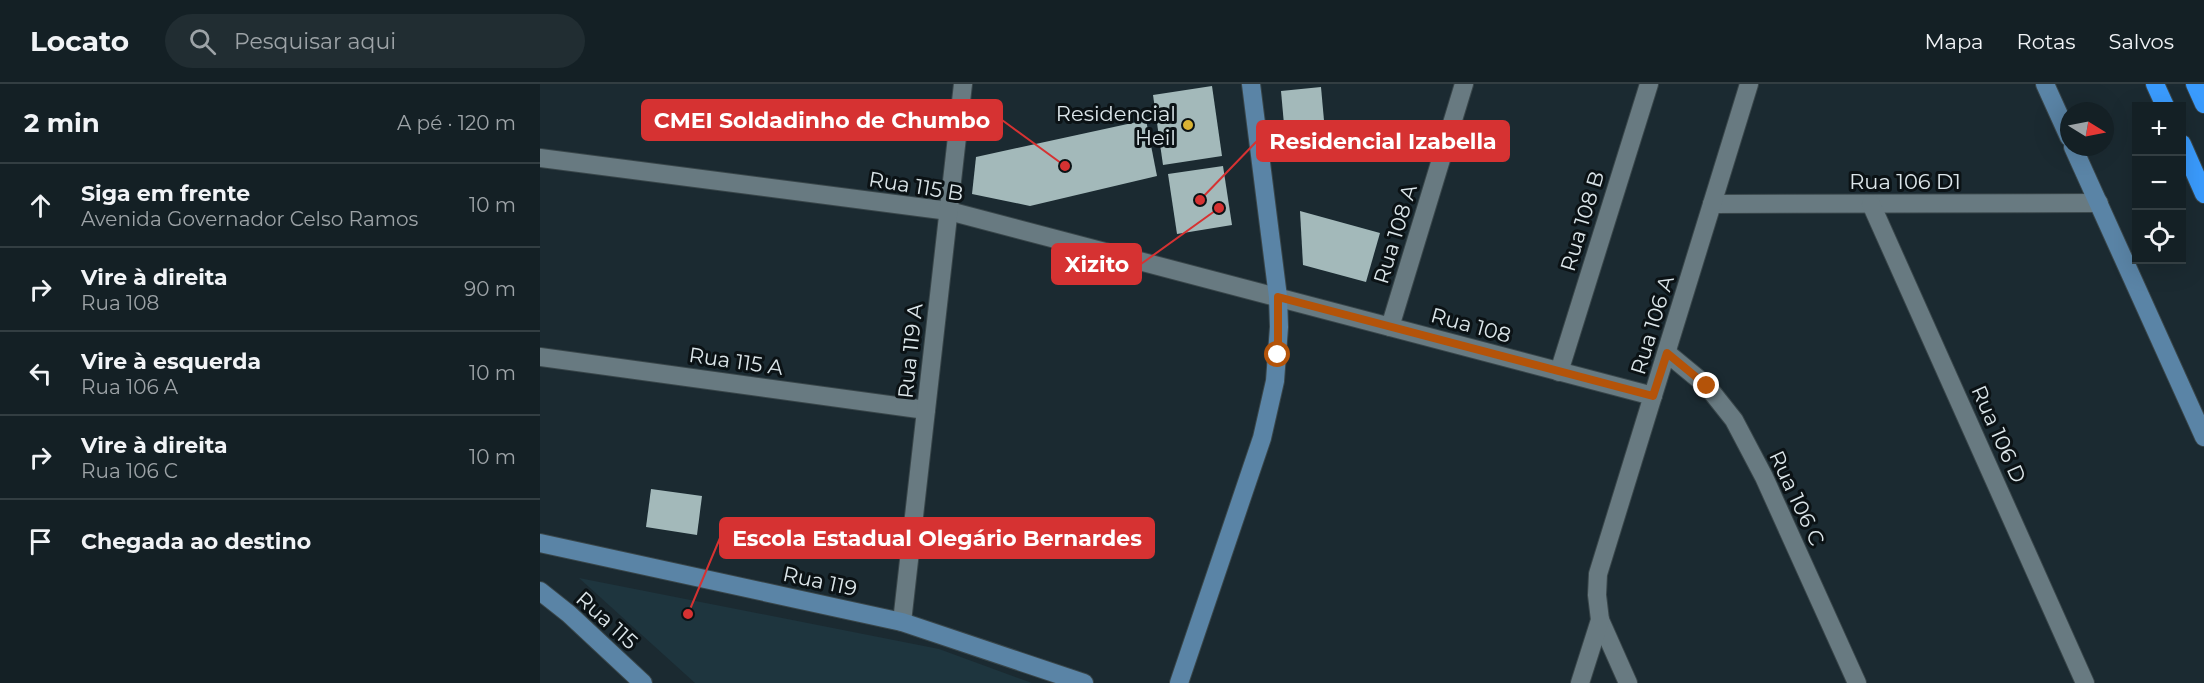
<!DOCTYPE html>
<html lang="pt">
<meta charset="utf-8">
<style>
body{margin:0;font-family:Montserrat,sans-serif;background:#212d32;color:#f1f3f6}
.controls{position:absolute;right:18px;top:18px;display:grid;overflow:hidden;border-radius:0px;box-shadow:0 6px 24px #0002}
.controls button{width:54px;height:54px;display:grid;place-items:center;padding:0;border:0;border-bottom:2px solid #333e42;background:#142025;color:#f1f3f6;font:30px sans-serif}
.compass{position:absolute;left:1520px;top:18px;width:54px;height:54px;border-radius:50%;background:#142025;box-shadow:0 6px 24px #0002;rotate:100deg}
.stop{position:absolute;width:18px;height:18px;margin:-14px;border:4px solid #b45309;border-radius:50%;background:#fff}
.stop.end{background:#b45309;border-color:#fff;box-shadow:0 2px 6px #0008}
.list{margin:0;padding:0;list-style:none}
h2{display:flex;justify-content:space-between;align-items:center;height:78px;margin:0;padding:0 24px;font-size:26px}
h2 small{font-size:20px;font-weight:400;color:#9da3a7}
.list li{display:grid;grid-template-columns:39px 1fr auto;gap:18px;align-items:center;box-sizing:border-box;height:84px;padding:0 24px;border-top:2px solid #333e42}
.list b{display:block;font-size:22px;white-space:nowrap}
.list p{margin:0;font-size:20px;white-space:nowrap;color:#9da3a7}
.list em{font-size:20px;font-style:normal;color:#9da3a7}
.icon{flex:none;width:33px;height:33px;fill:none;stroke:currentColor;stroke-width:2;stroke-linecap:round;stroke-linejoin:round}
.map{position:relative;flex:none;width:1664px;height:599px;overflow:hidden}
header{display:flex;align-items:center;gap:36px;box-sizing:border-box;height:84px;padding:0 30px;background:#142025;border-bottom:2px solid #333e42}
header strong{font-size:28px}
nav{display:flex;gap:33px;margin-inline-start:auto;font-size:21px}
.search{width:420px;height:54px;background:#212d32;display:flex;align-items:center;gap:15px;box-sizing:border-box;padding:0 21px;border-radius:33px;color:#9da3a7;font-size:22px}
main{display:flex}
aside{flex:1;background:#142025}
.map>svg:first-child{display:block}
.built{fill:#1e353e}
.building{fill:#a3b9ba}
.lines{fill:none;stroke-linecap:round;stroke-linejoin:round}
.street-casing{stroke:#39464a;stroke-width:20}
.secondary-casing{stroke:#39464a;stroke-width:20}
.highway-casing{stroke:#39464a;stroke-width:20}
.street{stroke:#687a81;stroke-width:18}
.secondary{stroke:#5a84a6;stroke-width:18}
.highway{stroke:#3a9bfd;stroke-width:18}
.route{stroke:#b45309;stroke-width:8}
.poi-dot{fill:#d9b334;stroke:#0b1215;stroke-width:2}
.labels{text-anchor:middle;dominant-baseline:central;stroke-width:6;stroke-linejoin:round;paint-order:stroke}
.poi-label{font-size:21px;fill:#dce6ea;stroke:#0b1215;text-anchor:end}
.street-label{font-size:21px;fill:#dce6ea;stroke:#0b1215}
.leader{fill:none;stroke:#d63232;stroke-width:2}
.callout-dot{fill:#d63232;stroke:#0b1215;stroke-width:2}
.callout{fill:#d63232;stroke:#d63232;stroke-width:2}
.callout-label{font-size:22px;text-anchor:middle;font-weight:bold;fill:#fff}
</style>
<header>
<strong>Locato</strong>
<div class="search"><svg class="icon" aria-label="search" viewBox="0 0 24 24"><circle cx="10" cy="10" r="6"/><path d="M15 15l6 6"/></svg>Pesquisar aqui</div>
<nav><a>Mapa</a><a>Rotas</a><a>Salvos</a></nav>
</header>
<main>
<aside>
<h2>2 min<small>A pé · 120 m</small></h2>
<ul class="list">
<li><svg class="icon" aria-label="ahead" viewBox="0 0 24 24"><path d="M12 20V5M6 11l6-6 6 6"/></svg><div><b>Siga em frente</b><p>Avenida Governador Celso Ramos</p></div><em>10 m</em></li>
<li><svg class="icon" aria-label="right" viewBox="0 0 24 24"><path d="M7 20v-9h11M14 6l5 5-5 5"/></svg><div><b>Vire à direita</b><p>Rua 108</p></div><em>90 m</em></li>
<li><svg class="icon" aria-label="left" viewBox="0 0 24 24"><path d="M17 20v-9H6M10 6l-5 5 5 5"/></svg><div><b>Vire à esquerda</b><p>Rua 106 A</p></div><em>10 m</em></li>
<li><svg class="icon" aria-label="right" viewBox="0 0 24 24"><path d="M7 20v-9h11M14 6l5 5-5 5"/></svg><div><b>Vire à direita</b><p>Rua 106 C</p></div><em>10 m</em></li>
<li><svg class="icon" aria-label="arrive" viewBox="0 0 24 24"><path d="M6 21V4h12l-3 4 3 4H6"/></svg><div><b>Chegada ao destino</b></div></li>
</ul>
</aside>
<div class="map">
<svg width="1664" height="599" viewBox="0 0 1664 599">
<rect width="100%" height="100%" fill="#1b2a31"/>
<!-- built -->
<polygon class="built" points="39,494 399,565 492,599 155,599"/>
<!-- building -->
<g class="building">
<polygon points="672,2 682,72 623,81 613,11"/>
<polygon points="781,3 787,70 747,74 741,7"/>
<polygon points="606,36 617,92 490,122 432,110 436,73"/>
<polygon points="683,82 692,141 637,150 628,90"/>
<polygon points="760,127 840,149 826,198 763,181"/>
<polygon points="111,405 162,412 157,451 106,443"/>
</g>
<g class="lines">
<defs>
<g id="street">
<polyline points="0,74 409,127 1113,312"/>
<polyline points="1172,120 1559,119"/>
<polyline points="1331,120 1545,599"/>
<polyline points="850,243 924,0"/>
<polyline points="1127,269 1167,302 1194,336 1224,393 1317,599"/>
<polyline points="0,273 386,326"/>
<polyline points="1019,288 1109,0"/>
<polyline points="1060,536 1088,599"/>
<polyline points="362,538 423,0"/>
<polyline points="1040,599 1060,536 1057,511 1058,490 1209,0"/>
</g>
<g id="secondary">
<polyline points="1505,0 1529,53"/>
<polyline points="1533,63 1664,353"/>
<polyline points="0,459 362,538 544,599"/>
<polyline points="0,507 29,530 103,599"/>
<polyline points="639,599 722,354 735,297 739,243 738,213 711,0"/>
</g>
<g id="highway">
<polyline points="1615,0 1625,22"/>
<polyline points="1655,0 1664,20"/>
<polyline points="1642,60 1664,110"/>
</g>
</defs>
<!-- street casing -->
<use href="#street" class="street-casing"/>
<!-- secondary casing -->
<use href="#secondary" class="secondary-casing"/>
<!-- highway casing -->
<use href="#highway" class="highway-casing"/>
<!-- street -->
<use href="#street" class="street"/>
<!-- secondary -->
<use href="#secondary" class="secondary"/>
<!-- highway -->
<use href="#highway" class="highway"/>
</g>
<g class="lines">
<!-- route -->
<polyline class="route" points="738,271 738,213 1113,312 1127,269 1167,302"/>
</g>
<!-- markers -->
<circle class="poi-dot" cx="648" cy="41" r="6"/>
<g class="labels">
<!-- poi labels -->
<g class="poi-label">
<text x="636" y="29">Residencial<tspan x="636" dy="24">Heil</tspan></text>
</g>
<!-- street labels -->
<g class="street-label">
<text x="1365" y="97">Rua 106 D1</text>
<text transform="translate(376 102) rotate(9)">Rua 115 B</text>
<text transform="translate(1042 137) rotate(-73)">Rua 108 B</text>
<text transform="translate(855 150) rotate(-73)">Rua 108 A</text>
<text transform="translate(931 241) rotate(15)">Rua 108</text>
<text transform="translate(1112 241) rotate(-73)">Rua 106 A</text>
<text transform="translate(370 267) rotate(-84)">Rua 119 A</text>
<text transform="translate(196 277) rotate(8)">Rua 115 A</text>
<text transform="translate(1459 350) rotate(66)">Rua 106 D</text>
<text transform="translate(1257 414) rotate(65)">Rua 106 C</text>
<text transform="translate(280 497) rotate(12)">Rua 119</text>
<text transform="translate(67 536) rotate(42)">Rua 115</text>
</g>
</g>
<!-- callouts -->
<path class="leader" d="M525 82L462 36M660 116L717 57M679 124L601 180M148 530L180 454"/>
<g class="callout-dot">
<circle cx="525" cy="82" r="6"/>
<circle cx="660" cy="116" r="6"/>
<circle cx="679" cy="124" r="6"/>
<circle cx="148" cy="530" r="6"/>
</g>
<g class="callout">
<rect x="102" y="16" width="360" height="40" rx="6"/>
<rect x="717" y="37" width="252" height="40" rx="6"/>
<rect x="512" y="160" width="89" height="40" rx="6"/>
<rect x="180" y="434" width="434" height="40" rx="6"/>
</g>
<g class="callout-label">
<text x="282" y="44">CMEI Soldadinho de Chumbo</text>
<text x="843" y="65">Residencial Izabella</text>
<text x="557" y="188">Xizito</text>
<text x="397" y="462">Escola Estadual Olegário Bernardes</text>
</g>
</svg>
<div class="controls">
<button>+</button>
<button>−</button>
<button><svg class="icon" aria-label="locate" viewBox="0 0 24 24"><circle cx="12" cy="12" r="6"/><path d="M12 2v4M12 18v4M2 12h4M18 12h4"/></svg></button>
</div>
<svg class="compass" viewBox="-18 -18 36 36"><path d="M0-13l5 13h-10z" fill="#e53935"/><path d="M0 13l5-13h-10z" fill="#9da3a7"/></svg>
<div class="stop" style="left:738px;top:271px"></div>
<div class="stop end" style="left:1167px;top:302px"></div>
</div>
</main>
